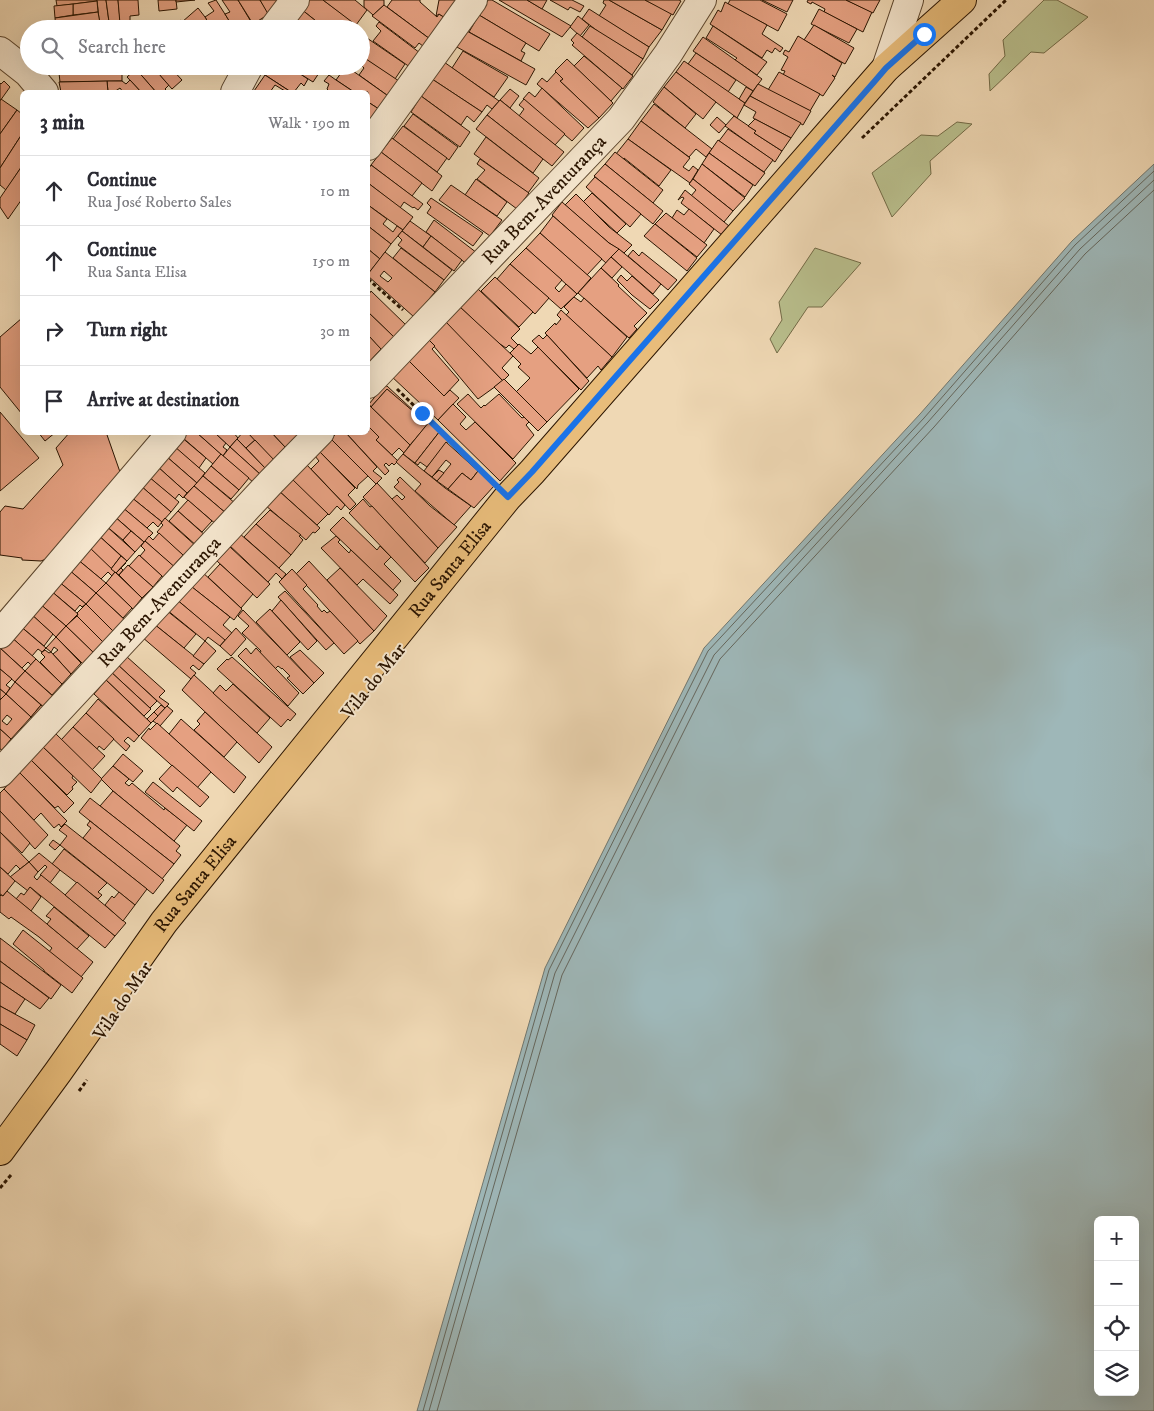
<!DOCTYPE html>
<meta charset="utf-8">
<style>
body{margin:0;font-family:"IM FELL DW Pica",serif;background:#f7f7f7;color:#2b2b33}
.controls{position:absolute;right:15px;bottom:15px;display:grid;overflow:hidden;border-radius:8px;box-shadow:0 5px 20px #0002}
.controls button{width:45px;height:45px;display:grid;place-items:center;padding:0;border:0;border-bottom:1px solid #e1e1e2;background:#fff;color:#2b2b33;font:25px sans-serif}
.stop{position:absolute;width:15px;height:15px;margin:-11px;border:4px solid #1a73e8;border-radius:50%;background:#fff}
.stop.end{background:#1a73e8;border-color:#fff;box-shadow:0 1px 5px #0008}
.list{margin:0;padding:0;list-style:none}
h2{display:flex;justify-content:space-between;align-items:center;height:65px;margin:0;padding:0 20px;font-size:21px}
h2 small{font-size:16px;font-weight:400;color:#7c7c81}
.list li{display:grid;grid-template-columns:32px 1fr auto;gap:15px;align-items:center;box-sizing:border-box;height:70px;padding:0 20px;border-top:1px solid #e1e1e2}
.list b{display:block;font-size:19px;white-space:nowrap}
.list p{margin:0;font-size:16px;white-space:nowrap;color:#7c7c81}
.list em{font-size:16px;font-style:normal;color:#7c7c81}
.icon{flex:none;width:28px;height:28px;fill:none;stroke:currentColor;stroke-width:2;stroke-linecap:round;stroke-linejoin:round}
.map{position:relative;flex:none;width:1154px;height:1411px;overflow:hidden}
.search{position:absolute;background:#fff;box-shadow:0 5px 20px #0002;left:20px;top:20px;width:350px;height:55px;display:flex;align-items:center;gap:12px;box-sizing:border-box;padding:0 18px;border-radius:28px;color:#7c7c81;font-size:19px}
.panel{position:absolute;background:#fff;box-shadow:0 5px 20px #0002;left:20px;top:90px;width:350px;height:345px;border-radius:8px}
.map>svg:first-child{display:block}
.green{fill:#b9bf8d;stroke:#726a46}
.water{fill:#9eb7b8;stroke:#70766e;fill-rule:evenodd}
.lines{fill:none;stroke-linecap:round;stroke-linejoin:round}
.shore{stroke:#64665c;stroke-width:1}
.building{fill:#e5a081;stroke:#2a1400;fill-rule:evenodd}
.minor-casing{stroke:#5b452d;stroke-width:30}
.major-casing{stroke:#2a1400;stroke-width:30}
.path{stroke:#2a1400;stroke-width:3;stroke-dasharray:4 2.5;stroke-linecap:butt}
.minor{stroke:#f5e6ce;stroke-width:28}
.major{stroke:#e8bc7a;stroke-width:28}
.route{stroke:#1a73e8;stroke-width:6}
.labels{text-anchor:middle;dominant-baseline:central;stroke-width:4;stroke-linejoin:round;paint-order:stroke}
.street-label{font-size:19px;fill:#2a1400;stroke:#f5e6ce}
</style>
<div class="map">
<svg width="1154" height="1411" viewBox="0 0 1154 1411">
<rect width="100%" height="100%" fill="#efd8b4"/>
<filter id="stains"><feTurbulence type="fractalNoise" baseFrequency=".004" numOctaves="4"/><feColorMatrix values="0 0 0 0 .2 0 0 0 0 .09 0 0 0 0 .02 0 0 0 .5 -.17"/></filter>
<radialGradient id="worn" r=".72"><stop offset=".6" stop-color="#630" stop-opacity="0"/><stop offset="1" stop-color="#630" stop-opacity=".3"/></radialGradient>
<!-- green -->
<g class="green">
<polygon points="1044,0 1057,0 1088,17 1044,53 1031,52 990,91 989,74 1005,56 1003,40"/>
<polygon points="957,122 972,124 930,161 931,174 892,217 872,173 921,135 938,136"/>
<polygon points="815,248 861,263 822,307 808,307 777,353 770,339 782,320 779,302"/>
</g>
<!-- water -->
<path class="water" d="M 1154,164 L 1154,1411 L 417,1411 L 545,968 L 704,648 L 920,414 L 1072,241 ZM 1098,1220 L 1135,1220 L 1135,1392 L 1098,1392 Z"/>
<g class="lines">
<!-- shore -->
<g class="shore">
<polyline points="423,1411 549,970 708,651 924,418 1075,245 1154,171"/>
<polyline points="429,1411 555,973 714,655 928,422 1080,249 1154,180"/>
<polyline points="437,1411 562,975 720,659 934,427 1085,254 1154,190"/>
</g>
</g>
<!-- building -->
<g class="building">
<polygon points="56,0 97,0 97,1 57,6"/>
<polygon points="97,0 106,0 110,29 100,29"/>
<polygon points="106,0 118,0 121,29 110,29"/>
<polygon points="118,0 138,0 139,15 130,16 130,23 120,24"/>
<polygon points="158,0 176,0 177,9 159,11"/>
<polygon points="176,0 195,0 176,2"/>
<polygon points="216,0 230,22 234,29 212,29 205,17 214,11 208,3"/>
<polygon points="222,0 238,0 253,25 246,29 234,29 225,14 230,12"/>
<polygon points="238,0 260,0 269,14 253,24"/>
<polygon points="260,0 287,0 271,19"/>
<polygon points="309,0 323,0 356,24 351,29 326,29 301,9"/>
<polygon points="323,0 355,0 367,10 356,25"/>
<polygon points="364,0 384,0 384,5 373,15 364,7"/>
<polygon points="392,0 420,0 420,2 437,17 439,14 450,21 434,42 387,7"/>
<polygon points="439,0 464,0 450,21 439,14 436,16"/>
<polygon points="488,0 492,0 550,34 539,51 479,15"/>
<polygon points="499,0 527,0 571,26 562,37"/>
<polygon points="527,0 547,0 542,9"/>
<polygon points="550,0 572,0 584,6 580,12 570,7 568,10"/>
<polygon points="604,0 609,0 662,30 649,47 599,16 606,5 603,3"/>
<polygon points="609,0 645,0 672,13 662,30"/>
<polygon points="645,0 679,0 681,1 673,15"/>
<polygon points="730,0 760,0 787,14 778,31 728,4"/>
<polygon points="762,0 793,0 787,12"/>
<polygon points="808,0 846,0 872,12 863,32 824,12 825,9 812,2 811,4 807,2"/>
<polygon points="846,0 880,0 873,13"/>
<polygon points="97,1 98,12 73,15 73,4"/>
<polygon points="725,2 767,25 762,34 783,48 780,52 775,48 772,53 767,50 762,58 710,24 718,10 721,12"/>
<polygon points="73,4 73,15 55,18 54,6"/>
<polygon points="384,5 434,42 428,50 419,43 415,48 372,16"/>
<polygon points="198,8 205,17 212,29 194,29 191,24 188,27 189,29 186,29 182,22"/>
<polygon points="301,9 326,29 296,29 290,24"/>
<polygon points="589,9 649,47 643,59 600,33 582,19"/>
<polygon points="819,9 857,29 849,43 811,24"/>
<polygon points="98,12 100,23 56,28 55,18"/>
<polygon points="479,15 526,43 521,51 525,53 521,61 469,32"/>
<polygon points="578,16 589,25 580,36 570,27"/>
<polygon points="181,20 182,21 186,29 179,29 176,24"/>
<polygon points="379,22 424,56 414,70 373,41 381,31 376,26"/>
<polygon points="100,23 100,29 54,29 54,28"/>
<polygon points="814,25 854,48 845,64 804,40"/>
<polygon points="590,26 643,59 632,75 582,37"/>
<polygon points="713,26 767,62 757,75 735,60 737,58 706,38"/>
<polygon points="465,30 535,69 526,85 455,46"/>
<polygon points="577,33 633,76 623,89 572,45 574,43 571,40"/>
<polygon points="364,36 405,64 395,79 361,56 361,40"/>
<polygon points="798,36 842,63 835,77 832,75 835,78 823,96 783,75 785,71 781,70 788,57 783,54 785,50 789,52"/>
<polygon points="703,37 762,79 753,91 693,51"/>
<polygon points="463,51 508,77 494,97 452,68"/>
<polygon points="696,53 736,80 728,92 688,64"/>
<polygon points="584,56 622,88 611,101 574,66"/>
<polygon points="366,59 402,83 391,98 359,75 364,68 361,65"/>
<polygon points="567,59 613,103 599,118 560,81 563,79 555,71"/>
<polygon points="684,61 745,103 737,118 676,72"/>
<polygon points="444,62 499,101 492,109 487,105 482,112 432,79"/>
<polygon points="59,66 122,66 122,70 59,73"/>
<polygon points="133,66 152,66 169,85 165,89 168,92 156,92"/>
<polygon points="152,66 169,66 182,80 172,89"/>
<polygon points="171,66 188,66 178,74"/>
<polygon points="270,66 288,66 308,79 304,86 301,83 294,92 291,92 265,75"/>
<polygon points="288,66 316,66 321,70 313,82"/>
<polygon points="316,66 327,66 323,71"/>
<polygon points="346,66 391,98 382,111 368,102 368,92 354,92 336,80"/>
<polygon points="136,69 156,92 141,92 127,77"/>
<polygon points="122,70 122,81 60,82 59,73"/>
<polygon points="556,72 563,79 560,81 599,118 588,128 537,84 542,78 547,82"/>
<polygon points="676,72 716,102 703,119 664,87"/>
<polygon points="779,72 820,94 810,111 768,90"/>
<polygon points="265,75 268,77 291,92 283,92 285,91 275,85 270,92 254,91"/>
<polygon points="329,75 336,80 354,92 328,92 329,91 327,89 329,84 324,81"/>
<polygon points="432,79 482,112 474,122 467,116 461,125 421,96"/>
<polygon points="130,80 141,92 123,92 120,88 114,92 108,92 107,81 122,81 126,84"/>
<polygon points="4,81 10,87 0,101 0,83 1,84"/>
<polygon points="107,81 108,92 61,92 59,82"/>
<polygon points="758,84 811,111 803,125 750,96"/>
<polygon points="664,87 696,114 685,128 653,102"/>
<polygon points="746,87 753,91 745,103 739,99"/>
<polygon points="542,88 584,128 572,141 523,99 529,92 535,97"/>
<polygon points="510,89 519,96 510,108 500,100"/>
<polygon points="421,96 470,132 460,147 411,112"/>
<polygon points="750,96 801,123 791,138 753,118 756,112 744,105"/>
<polygon points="1,99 17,110 0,134 0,101"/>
<polygon points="524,99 565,134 555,145 519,116 524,109 519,105"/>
<polygon points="500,100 564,152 552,166 487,115"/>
<polygon points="368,102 382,111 368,129"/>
<polygon points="654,104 712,149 706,157 696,149 689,157 641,121"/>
<polygon points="17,110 22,114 22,134 0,168 0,134"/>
<polygon points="413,114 458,147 449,160 404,126"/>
<polygon points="487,115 543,159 533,173 476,129"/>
<polygon points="734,116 756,131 754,133 782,151 775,162 725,126"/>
<polygon points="717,117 726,125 719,133 710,125"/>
<polygon points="755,119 791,138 782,151 754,133 756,131 748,126"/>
<polygon points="641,121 690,158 683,167 689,171 693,166 698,170 690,183 628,139"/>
<polygon points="403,126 447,158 437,172 393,139"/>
<polygon points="728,129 773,160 764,172 719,141"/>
<polygon points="22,134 22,166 6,190 0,185 0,168"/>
<polygon points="486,137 539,178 528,193 474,154"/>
<polygon points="392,138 442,176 432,191 381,152"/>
<polygon points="628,139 671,170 659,186 624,158 623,159 616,154"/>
<polygon points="718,140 765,173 755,186 709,153"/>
<polygon points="381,152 422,183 412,196 371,165"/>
<polygon points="615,152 663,190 653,203 605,164"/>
<polygon points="709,153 753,185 745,197 702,164"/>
<polygon points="480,159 529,193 517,209 477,179 485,170 477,164"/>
<polygon points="605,164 663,211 653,224 594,176"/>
<polygon points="702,164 745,198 733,211 693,179"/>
<polygon points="371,165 423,204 418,210 414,207 413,208 404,202 400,208 368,183 368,170"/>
<polygon points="22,166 22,199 8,219 0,207 0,198"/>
<polygon points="595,177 641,214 630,227 586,187"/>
<polygon points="476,179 507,202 497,216 465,195"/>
<polygon points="693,179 733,211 724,222 691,196 696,190 689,184"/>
<polygon points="368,183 413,217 403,230 368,205"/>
<polygon points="451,185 502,220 490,236 439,200"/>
<polygon points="685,190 729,226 722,235 681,203 684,198 682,197 678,200"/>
<polygon points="592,193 626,224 617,233 583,202"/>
<polygon points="576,194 609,227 632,245 624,253 609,243 565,205"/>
<polygon points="431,198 483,233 473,246 427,213 431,207 427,203"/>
<polygon points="562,202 609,243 619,249 606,263 552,215"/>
<polygon points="368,205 387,219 383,224 393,232 397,226 403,230 391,244 368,226"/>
<polygon points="689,209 714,229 704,243 672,218 677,210 684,215"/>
<polygon points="666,213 707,245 697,257 655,224"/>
<polygon points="553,216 602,259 587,275 540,233"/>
<polygon points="434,220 477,253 468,265 426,232"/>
<polygon points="410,221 431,236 423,247 402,231"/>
<polygon points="655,224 697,258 687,271 644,236"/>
<polygon points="368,226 391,244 380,259 368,249"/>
<polygon points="402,231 452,270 444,280 398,245 402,240 398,236"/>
<polygon points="540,233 591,278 577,294 526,248"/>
<polygon points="431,236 462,260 454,271 423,247"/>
<polygon points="401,248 444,280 435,292 393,258"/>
<polygon points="526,248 562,280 555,288 559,292 566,284 577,294 561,309 510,264"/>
<polygon points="368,249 380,259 368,274"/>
<polygon points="619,249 661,284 653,294 611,257"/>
<polygon points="633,250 639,256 642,252 677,280 668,290 628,256"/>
<path d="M 385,252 L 435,292 L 414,317 L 368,276 L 368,274 ZM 384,271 L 392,278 L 388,282 L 380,276 Z"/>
<polygon points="611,257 622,267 612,278 601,268"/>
<polygon points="510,264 549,298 535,314 497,279"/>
<polygon points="601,268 619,285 618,286 647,313 634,326 637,329 629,338 578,293"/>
<polygon points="621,275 627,281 632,276 659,300 650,309 632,295 617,280"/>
<polygon points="495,277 533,312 519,327 481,291"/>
<polygon points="478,289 520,329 511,338 518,345 514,349 509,345 506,348 497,342 460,307"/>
<polygon points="371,291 407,326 395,338 368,312 368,296"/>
<polygon points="574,297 581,302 584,298 627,337 612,357 566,315 569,312 564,307"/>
<polygon points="460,307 513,356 502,368 509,375 503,381 445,322"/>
<polygon points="561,310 612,357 601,370 598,366 587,378 545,333 555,323 556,325 561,319 557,315"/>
<polygon points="368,312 395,338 383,352 368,335"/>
<polygon points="22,318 22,414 0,387 0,337"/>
<polygon points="445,321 503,381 478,399 427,338"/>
<polygon points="368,335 381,349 368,363"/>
<polygon points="539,335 543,339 547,335 589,381 581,390 532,341"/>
<polygon points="429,340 435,346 432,349 459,380 444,396 408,360"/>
<polygon points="519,344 531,354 538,347 579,389 547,422 516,392 530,378 518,367 521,364 510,353"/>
<polygon points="407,359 444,396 450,390 459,398 438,420 390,375"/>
<polygon points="504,379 547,422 538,431 494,387"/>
<polygon points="384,386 387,386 415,412 414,414 387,389 371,407 369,404"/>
<polygon points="387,389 428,424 410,445 371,407"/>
<polygon points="468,394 481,408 484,405 485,406 499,394 522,418 524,417 529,422 526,425 534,435 513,459 457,404"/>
<polygon points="368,404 410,445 404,453 399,448 392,455 376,440 379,437 368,426"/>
<polygon points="453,404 466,417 460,424 466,430 475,422 516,463 500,481 438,420"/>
<polygon points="0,412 39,458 0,491"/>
<polygon points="429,422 440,431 415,463 403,454"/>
<polygon points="368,426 379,437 376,440 398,461 394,465 392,463 389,466 386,463 384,465 389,471 385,475 345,432 368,432"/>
<polygon points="440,431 449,440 427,467 420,462 418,465 415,463"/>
<polygon points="38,432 56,432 45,441"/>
<polygon points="70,432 106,432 120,472 46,559 41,561 22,560 22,558 0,555 0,512 5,506 23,509 63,465 56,448"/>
<polygon points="187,432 196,432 221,454 213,464 183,438"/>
<polygon points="196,432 214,432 226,443 223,447 227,450 223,456"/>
<polygon points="214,432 233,432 238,438 230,447"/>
<polygon points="243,432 247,432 255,440 246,448 237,439"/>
<polygon points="247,432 271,432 285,447 273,460"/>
<polygon points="271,432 298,432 299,434 286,448"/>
<polygon points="338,432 345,432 377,467 373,471 382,478 376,484 331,439"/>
<polygon points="180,436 206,458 199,468 172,445"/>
<polygon points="237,439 266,469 261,475 230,447"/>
<polygon points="331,439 368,476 358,485 357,489 319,451"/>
<polygon points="255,440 276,462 266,469 246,448"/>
<polygon points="446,442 478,471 471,480 462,473 448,489 437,481 451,464 446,460 432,477 424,471"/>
<polygon points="174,446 205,473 197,483 166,456"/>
<polygon points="230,447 261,475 254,483 223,456"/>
<polygon points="319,451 355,488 348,495 356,504 350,510 311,469 319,461 315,456"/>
<polygon points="221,454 249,478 239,490 211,466"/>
<polygon points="403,454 445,488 471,506 454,525 415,491 421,484 396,462"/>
<polygon points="167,457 197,483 187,493 158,467"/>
<polygon points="306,464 345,505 341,510 337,506 329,515 291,479"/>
<polygon points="211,466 239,490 231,499 203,476"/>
<polygon points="158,467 187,493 183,498 179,494 175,499 150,478"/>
<polygon points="439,470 444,473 437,481 432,477"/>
<polygon points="478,471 494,486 474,508 448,489 462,473 471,480"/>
<polygon points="203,476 236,504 227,514 194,486"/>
<polygon points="149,477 179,502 171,512 141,486"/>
<polygon points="400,477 430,506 457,527 438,548 392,499 397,495 402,500 405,497 394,487 399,482 397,480"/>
<polygon points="291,478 328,514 317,525 279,491"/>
<polygon points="377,483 438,548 425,563 363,497"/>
<polygon points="141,486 171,512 162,522 131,497"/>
<polygon points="194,486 227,514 217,525 184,497"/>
<polygon points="279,491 320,528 315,533 313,532 306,540 265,505"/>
<polygon points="131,497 162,522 158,527 153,522 147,528 122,507"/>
<polygon points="363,499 370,507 372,506 429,568 415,582 349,513"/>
<polygon points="188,500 212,521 202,532 178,511"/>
<polygon points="122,507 153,533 144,542 114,516"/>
<polygon points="270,510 301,535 299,536 303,540 291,555 256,524"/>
<polygon points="178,511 207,537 198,547 169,521"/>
<polygon points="114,516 131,531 123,540 105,525"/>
<polygon points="343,517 377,550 380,546 391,557 384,564 401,581 393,590 330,530"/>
<polygon points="165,518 197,547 186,558 157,532 163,525 161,523"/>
<polygon points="256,524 291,555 279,568 244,537"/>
<polygon points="105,525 135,552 127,561 97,534"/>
<polygon points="131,531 144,542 135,552 123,540"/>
<polygon points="159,533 183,555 173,566 145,541 149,536 153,540"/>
<polygon points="239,533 280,569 286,574 282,579 276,573 268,582 228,544"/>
<polygon points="97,534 121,556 111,569 87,546"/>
<polygon points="336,536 340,540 338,542 349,553 351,550 398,595 390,604 363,579 357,585 321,548"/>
<polygon points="145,541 177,569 165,579 140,556 145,550 141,546"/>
<polygon points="88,546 115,572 112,576 108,572 101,579 77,559"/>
<polygon points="230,547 270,584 257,598 217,561"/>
<polygon points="139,555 162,576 153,587 129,566"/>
<polygon points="121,556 127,561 116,573 111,569"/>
<polygon points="77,559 106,583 96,593 68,569"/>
<polygon points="309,561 374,631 360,644 296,574"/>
<polygon points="126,563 121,568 123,570 119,575 116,573"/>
<polygon points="220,564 253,594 241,608 208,577"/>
<polygon points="128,565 153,587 142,598 119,575"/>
<polygon points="340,568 387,616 374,631 327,580"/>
<polygon points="68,569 96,593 86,604 58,581"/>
<polygon points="292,569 307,585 303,589 318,605 317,606 322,612 324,610 327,613 330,611 358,641 344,654 279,582"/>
<polygon points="200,570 242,609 234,620 188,584"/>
<polygon points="115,572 142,598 133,609 106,583"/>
<polygon points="58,581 86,604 82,607 80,605 75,611 50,590"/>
<polygon points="106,583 132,608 123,618 96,593"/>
<polygon points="187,583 230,617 223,625 232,633 225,641 175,598"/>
<polygon points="50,590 78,614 66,626 39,603"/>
<polygon points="285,591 334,643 326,650 278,597"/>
<polygon points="96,593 127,622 116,634 86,604"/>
<polygon points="176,599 225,640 220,646 208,637 205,641 167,610"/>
<polygon points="281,600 317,641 308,650 272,611"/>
<polygon points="39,603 66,626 56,637 30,613"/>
<polygon points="86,604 116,634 106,645 77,616 78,614 77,613"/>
<polygon points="270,609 300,642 287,655 256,622"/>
<polygon points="166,610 196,634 184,648 154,624"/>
<polygon points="243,610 314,683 303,694 287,678 290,676 282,668 282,669 278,666 275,669 260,653 261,651 242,633 249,626 238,616"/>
<polygon points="30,613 53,634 44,646 19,625"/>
<polygon points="77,616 106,645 97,656 66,626"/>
<polygon points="154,624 204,664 199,670 193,665 190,668 196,673 191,679 142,637"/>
<polygon points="19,625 46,648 42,652 38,649 32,656 10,636"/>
<polygon points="66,626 96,655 86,667 56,637"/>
<polygon points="236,628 246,639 231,656 220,646"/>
<polygon points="10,636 36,659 31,665 28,662 22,668 0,648"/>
<polygon points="56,637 81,663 71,674 53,654 58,650 54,647 51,652 46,648"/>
<polygon points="205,641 216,651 204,664 193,656"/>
<polygon points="0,648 25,671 15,682 0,669"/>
<polygon points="246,648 251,654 256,648 299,693 288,706 238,656"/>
<polygon points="45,650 49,653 51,652 71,674 62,684 40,662 45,657 41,653"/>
<polygon points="300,650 324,673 314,683 290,657"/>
<polygon points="126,656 165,691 159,697 169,704 165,708 118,665"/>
<polygon points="232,657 296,714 290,721 288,719 281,727 217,669 227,659 228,660"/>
<polygon points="36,659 62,684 52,695 25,671"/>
<polygon points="117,664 157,701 150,708 110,671"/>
<polygon points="0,669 12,679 6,685 10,688 6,694 0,689"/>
<polygon points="25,671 56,699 46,709 15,682"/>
<polygon points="110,671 151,709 144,716 104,678"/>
<polygon points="194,675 272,747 259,763 182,690"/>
<polygon points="106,680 151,723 139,736 94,694"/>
<polygon points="15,682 41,705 31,717 6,694"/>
<polygon points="233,684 270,718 257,733 213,693 220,685 226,691"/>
<polygon points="0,689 6,694 1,699 0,699"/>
<path d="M 6,694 L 31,717 L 11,739 L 0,729 L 0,700 ZM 7,715 L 12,719 L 7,725 L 2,721 Z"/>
<polygon points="98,699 139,736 134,742 128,737 124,741 130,746 126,751 86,713"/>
<polygon points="41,705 46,709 35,721 31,717"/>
<polygon points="161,705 165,708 158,716 154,712"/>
<polygon points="167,706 173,711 160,726 153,721"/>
<polygon points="154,712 158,716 151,723 147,719"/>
<polygon points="205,712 237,742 224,757 194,730 200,724 197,721"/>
<polygon points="86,713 114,739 104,750 99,746 97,749 73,727"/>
<polygon points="181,719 246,777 234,793 169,734"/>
<polygon points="157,723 211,772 197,788 141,738 149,728 150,730"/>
<polygon points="73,727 105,756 92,770 61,740"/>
<polygon points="0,729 11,739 2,750 0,749"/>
<polygon points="55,733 102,779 91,793 43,747"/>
<polygon points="43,747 73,776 72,778 77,782 72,787 73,789 67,795 31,760"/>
<polygon points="123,754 143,771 133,782 113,766"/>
<polygon points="31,760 74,803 64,813 58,806 55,808 19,772"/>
<polygon points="172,765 209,797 200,807 177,787 173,792 159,779"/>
<polygon points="113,766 129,779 125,783 129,786 132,783 164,810 165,808 187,825 174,841 113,791 101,779"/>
<polygon points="19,772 67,821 61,827 59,824 54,828 41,813 34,820 4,789"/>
<polygon points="153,782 202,821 194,831 145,792"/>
<polygon points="4,789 48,835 35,849 0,811 0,793"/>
<polygon points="113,791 180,846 176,851 181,855 174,864 100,806"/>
<polygon points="90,798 174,864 162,879 79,812"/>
<polygon points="0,811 30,843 22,853 0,832"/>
<polygon points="90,821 164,880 153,894 83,838 91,828 87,825"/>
<polygon points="65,824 147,889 135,905 60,845 67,836 59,830"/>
<polygon points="0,832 29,862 20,869 16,865 8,874 0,867"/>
<polygon points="53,840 60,845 55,850 49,845"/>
<polygon points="64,849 107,883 98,892 102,895 98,899 52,864"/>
<polygon points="39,853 60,870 50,883 40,875 47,867 45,865 38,872 29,862"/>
<polygon points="29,862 38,872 34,877 37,880 41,875 115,936 105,948 30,887 28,891 10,877"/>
<polygon points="0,867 15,881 3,896 0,894"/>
<polygon points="77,882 126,923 115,936 65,895"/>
<polygon points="30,887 41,897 31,911 16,899 21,893 24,895"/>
<polygon points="7,891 93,962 81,977 49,952 52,948 39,937 11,917 9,919 0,912 0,896 1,895 3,896"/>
<polygon points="119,892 135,905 123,921 105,905 112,896 114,898"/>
<polygon points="54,907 89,936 77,949 47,924 51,919 46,916"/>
<polygon points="23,930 83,978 72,993 44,971 44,970 13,944"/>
<polygon points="0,938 61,985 51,999 0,961"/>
<polygon points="0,961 49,998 40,1009 0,982"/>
<polygon points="0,982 25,999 15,1014 0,1006"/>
<polygon points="0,1006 35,1025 27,1040 0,1024"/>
<polygon points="0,1024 27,1040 17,1056 0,1044"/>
</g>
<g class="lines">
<defs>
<g id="minor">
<polyline points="273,29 295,0"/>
<polyline points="0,51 28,73 44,92"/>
<polyline points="886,68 909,0"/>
<polyline points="235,92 249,66"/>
<polyline points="368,146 473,0"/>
<path id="s1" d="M 368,384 L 621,119 L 668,54 L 702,0"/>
<polyline points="0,634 172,432"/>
<path id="s2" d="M 0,773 L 271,482 L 320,432"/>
</g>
<g id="major">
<path id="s3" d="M 0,1151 L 58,1072 L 164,922 L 508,497 L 532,472 L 886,68 L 962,0"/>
</g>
</defs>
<!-- minor casing -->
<use href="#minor" class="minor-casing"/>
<!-- major casing -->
<use href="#major" class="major-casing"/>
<!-- path -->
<g class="path">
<polyline points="862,138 1006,0"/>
<polyline points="368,279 403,310"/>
<polyline points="397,389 489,479"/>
<polyline points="79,1091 87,1080"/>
<polyline points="0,1188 11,1175"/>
</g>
<!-- minor -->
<use href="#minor" class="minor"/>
<!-- major -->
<use href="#major" class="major"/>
</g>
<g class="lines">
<!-- route -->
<polyline class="route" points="422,413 508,497 532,472 874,82 886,68 924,34"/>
</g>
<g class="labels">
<!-- street labels -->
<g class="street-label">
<text stroke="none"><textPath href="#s1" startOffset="255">Rua Bem-Aventurança</textPath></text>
<text stroke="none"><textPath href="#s3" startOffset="736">Rua Santa Elisa</textPath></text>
<text stroke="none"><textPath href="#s2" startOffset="234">Rua Bem-Aventurança</textPath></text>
<text transform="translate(374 681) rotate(-51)">Vila do Mar</text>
<text stroke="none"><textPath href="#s3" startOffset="331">Rua Santa Elisa</textPath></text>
<text transform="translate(123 1001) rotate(-56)">Vila do Mar</text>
</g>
</g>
<rect width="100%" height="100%" filter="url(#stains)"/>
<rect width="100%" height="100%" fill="url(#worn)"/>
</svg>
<div class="controls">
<button>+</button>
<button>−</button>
<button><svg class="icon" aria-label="locate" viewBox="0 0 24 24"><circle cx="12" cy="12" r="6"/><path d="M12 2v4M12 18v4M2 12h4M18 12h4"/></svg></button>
<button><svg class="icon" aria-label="layers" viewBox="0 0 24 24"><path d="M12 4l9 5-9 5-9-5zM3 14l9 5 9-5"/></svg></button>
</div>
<div class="stop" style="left:924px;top:34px"></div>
<div class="stop end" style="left:422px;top:413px"></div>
<div class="search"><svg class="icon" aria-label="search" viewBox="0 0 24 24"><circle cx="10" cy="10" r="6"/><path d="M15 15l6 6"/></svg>Search here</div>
<section class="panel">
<h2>3 min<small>Walk · 190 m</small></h2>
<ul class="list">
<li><svg class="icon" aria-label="ahead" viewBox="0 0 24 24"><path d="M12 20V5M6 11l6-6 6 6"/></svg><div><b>Continue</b><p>Rua José Roberto Sales</p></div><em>10 m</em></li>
<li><svg class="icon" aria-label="ahead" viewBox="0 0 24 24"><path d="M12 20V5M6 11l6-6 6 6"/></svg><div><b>Continue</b><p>Rua Santa Elisa</p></div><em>150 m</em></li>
<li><svg class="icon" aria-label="right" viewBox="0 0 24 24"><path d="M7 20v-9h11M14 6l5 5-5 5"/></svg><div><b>Turn right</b></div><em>30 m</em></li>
<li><svg class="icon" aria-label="arrive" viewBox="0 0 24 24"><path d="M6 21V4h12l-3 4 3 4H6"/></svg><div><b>Arrive at destination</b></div></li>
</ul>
</section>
</div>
